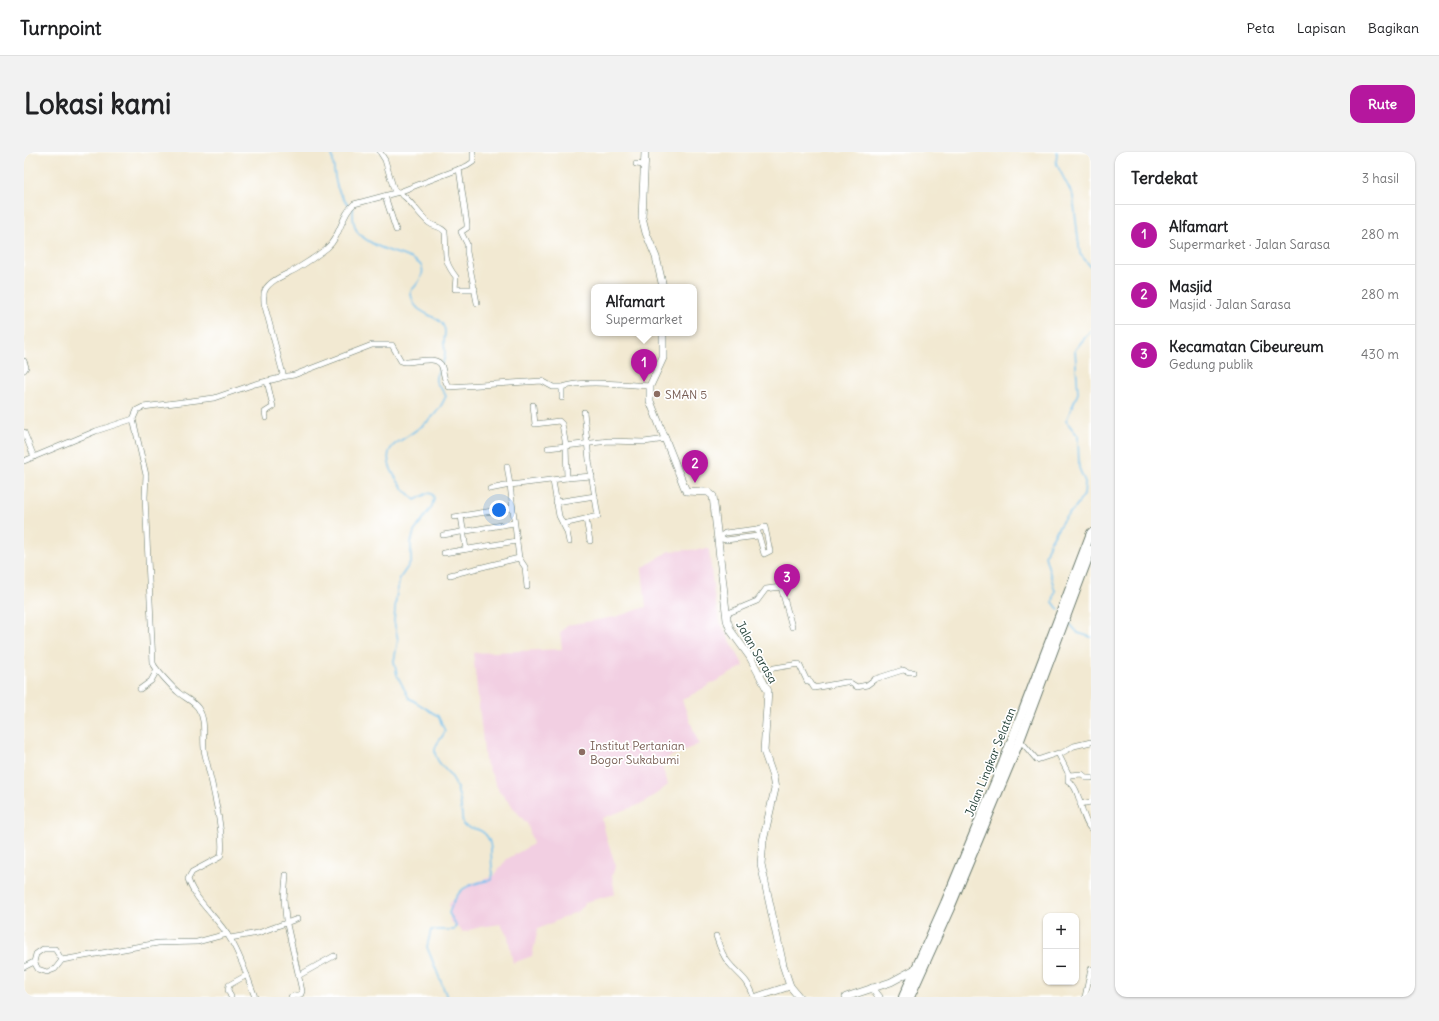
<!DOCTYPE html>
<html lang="id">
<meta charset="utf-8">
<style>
body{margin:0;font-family:Delius,sans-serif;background:#f2f2f2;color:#202124}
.controls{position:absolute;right:12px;bottom:12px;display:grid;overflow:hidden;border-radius:8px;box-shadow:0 1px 3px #0004}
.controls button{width:36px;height:36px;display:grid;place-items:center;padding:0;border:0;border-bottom:1px solid #e0e0e0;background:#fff;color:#202124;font:20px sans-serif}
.you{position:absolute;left:475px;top:358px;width:14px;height:14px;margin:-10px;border:3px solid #fff;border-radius:50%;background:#1a73e8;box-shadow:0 0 0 6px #1a73e833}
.badge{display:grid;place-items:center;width:26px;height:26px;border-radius:50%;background:#b5179e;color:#fff;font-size:13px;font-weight:700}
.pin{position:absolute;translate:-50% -33px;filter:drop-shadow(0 1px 2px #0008)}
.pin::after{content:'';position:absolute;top:21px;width:14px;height:12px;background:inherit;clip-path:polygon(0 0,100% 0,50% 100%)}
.popup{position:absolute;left:567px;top:132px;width:106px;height:52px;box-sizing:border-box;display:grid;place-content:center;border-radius:8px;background:#fff;filter:drop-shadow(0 1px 3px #0005);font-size:13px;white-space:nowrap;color:#757577}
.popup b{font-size:15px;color:#202124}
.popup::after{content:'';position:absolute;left:50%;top:100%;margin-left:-8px;border:8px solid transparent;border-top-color:#fff}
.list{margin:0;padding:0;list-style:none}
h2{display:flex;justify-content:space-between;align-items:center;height:52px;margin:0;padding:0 16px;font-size:17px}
h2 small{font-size:13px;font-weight:400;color:#757577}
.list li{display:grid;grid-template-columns:26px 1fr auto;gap:12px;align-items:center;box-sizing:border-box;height:60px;padding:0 16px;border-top:1px solid #e0e0e0}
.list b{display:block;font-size:15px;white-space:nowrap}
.list p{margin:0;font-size:13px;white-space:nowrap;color:#757577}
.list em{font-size:13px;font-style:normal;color:#757577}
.map{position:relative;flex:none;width:1067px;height:845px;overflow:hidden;border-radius:12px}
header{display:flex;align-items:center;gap:24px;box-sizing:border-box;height:56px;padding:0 20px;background:#fff;border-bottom:1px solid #e0e0e0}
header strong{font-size:19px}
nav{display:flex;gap:22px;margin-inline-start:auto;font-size:14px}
.intro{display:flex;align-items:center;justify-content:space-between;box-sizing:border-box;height:96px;padding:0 24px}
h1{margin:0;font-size:28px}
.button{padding:10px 18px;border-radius:12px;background:#b5179e;color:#fff;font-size:14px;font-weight:700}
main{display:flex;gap:24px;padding:0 24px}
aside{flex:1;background:#fff;border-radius:12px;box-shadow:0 1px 3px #0004}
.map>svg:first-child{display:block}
.built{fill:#f2cfe2}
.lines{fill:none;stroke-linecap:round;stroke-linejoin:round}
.stream{stroke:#74c1ee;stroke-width:1.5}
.minor-casing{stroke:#69796b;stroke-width:6}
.tertiary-casing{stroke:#69796b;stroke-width:8}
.primary-casing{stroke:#69796b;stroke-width:10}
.minor{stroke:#fff;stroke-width:5}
.tertiary{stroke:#fff;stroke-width:7}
.primary{stroke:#fff;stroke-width:8}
.education-dot{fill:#8d6e63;stroke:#fff;stroke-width:1.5}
.labels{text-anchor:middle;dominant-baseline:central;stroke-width:3.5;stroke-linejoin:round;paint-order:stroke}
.education-label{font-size:12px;fill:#785e54;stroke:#fff;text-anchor:start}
.street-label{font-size:12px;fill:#1f3d34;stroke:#fff}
</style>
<header>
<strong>Turnpoint</strong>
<nav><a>Peta</a><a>Lapisan</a><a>Bagikan</a></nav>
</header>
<div class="intro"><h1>Lokasi kami</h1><a class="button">Rute</a></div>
<main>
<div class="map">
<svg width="1067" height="845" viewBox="0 0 1067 845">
<rect width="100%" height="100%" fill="#fff"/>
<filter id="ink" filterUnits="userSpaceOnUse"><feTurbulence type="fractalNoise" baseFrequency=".025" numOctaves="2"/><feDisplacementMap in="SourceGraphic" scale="8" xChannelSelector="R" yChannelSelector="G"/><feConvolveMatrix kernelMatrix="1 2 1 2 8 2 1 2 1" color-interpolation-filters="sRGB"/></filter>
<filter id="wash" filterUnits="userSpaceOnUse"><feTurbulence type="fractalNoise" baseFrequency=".012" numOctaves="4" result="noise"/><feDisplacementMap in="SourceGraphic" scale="16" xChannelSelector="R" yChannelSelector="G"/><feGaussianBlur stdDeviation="0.9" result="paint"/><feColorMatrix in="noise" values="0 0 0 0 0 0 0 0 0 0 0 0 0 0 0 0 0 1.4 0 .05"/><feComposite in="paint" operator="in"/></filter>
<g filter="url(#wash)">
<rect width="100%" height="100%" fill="#f2e9d2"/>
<!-- built -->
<polygon class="built" points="685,397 690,443 696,470 720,514 658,548 675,592 636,609 644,633 620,651 578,666 583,688 592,714 588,723 591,742 562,750 554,759 514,777 508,804 489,811 484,785 477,772 456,775 439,780 426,769 425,752 446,732 470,724 483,707 509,692 504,673 475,639 461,608 449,501 538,497 536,481 543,473 591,465 622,455 618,416 645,399"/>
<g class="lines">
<!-- stream -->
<g class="stream">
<path d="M 308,0 C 311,23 309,41 329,57 C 329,65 329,74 334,81 C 341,88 354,95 363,98 C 387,107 415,110 387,139 C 387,167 418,159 421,179 C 421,183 420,187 420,191 C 421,199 422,205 418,212"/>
<polyline points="1033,0 1032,11 1049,44 1056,102 1067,115"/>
<path d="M 416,216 C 406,233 416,231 422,244 C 413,265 400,273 382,285 C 378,288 373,290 369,294 C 354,309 379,338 391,348 L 404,341 L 408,342 L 410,346 L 408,354 L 390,380 L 387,391 L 387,410 L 376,426 L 372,446 L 370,469 L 374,488 L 370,509 L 373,523 L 385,546 L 414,564 L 421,579 C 419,586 411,591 411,598 C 410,610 424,618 429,627 C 437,643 437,656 439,673 C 445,676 452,676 457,679 C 472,687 465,709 469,721 L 467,728 C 441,733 434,735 425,761 L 432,773 L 430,778 L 407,778 L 403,795 L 423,845"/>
<polyline points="1035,458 1029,450 1031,439 1021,404 1026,390 1039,368 1050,357 1060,343 1061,330 1055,316 1054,284 1042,269 1054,241 1051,198 1067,178"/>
<polyline points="1044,470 1054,481 1067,485"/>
</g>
</g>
</g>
<g filter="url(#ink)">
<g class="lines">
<defs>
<g id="minor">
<path d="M 356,0 L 361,8 L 370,38 C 385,44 393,61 405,71 C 410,75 417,74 421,80 C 423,102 418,107 432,125 L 431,137 L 451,137"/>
<polyline points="612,12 620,13"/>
<polyline points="435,17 443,72 443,76 437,80 443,92 443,100 453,151"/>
<polyline points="361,44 372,78"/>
<polyline points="0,209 2,215 0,218"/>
<path d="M 258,225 L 270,223 L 348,193 L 368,193 L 377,209 L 380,210 C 390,211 414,202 418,215 C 420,222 420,230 425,235 L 518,229 L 529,235 L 538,235"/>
<path d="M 538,246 L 538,235 C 561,227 602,233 626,234"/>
<polyline points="242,266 241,260 249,255 243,229"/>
<polyline points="0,280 10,305"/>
<polyline points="524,296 585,289 620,290 642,287"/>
<polyline points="0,309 72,279 109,267"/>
<polyline points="543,326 568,324"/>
<polyline points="529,329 535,364 543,380 545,390"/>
<polyline points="466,337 486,333 483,314"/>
<polyline points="532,350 571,344"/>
<polyline points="437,364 442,397"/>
<polyline points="430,365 488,356"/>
<polyline points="562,367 566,389"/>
<polyline points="539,372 574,364 565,308 560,260"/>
<polygon points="741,375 746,399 740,402 733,377"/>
<polyline points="419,383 490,371"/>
<polyline points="694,386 701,381 733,377"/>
<polyline points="694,386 702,388 734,384"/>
<polyline points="420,401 493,389"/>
<polyline points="426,423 495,406"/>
<polyline points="503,435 501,415 495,406 486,333 543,326 542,294 538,272 535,269 511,272 509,253"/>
<polyline points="702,462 733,449 742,437 757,435 768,475"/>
<polyline points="735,522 750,516 775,512 783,529 785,528 790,536 822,530 825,530 833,535 843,533 851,527 879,518 885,520 889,520"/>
<polyline points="116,537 127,529 133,518"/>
<polyline points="996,588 1013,608 1034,601 1045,623 1058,622 1063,626 1067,626"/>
<polyline points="1036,602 1050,594 1067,590"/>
<path d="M 1044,622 L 1044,629 C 1057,635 1056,666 1067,677"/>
<polyline points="1056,652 1067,650"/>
<polyline points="262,723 260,747 262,768 278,839 277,842 267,845"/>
<path d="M 692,784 C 695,793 698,803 704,810 C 716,825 723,825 730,845"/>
<polyline points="206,786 234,781 273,767"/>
<polygon points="19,797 31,797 38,808 31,817 23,820 14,817 10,810 12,802"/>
<polyline points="38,808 134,791 173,790 203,782"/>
<polyline points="0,815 10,810"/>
<polyline points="274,824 310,804"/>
<polyline points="207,845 204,838 205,833 223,823"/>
<path d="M 231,845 C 223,825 217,803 205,785 C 193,765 171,749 164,727 L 168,720 L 196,705 C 203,691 186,622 181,603 C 177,587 184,571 174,556 C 169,549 161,546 155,541 C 149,536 131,517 129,511 L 121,345 L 122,323 L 109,267 L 113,258 L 119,255 L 190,246 L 231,232 L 256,226 L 259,222 L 240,151 C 240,147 239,142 241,138 C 247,127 264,122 274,116 C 284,110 294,103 303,96 C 317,84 317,63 330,52 L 375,40 L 443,14 L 449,10 L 449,0"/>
<polyline points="1061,845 1067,817"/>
</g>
<g id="tertiary">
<polyline points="621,0 618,65 622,81 632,105 639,135"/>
<polyline points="639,181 639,206 626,234 626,249 662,339 684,340 689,344 703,468 707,479 726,505 744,539 740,599 749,625 751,637 739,689 737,712 759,813 766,834 775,845"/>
<polyline points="848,836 855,845"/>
<polyline points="733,845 766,834"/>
<polyline points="822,845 867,830 891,817"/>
</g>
<g id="primary">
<polyline points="879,845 921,751 979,611 1067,381"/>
<polyline points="886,845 926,756 996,588 1067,398"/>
</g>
</defs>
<!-- minor casing -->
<use href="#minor" class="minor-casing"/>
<!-- tertiary casing -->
<use href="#tertiary" class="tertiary-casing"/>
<!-- primary casing -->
<use href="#primary" class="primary-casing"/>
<!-- minor -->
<use href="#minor" class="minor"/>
<!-- tertiary -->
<use href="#tertiary" class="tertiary"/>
<!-- primary -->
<use href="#primary" class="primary"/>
</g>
</g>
<!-- markers -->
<g class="education-dot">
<circle cx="633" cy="242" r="4"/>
<circle cx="558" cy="600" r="4"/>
</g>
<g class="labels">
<!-- education labels -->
<g class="education-label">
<text x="641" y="242">SMAN 5</text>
<text x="566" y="593">Institut Pertanian<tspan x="566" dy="14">Bogor Sukabumi</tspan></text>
</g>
<!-- street labels -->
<g class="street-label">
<text transform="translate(733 500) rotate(60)">Jalan Sarasa</text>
<text transform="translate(966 610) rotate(-68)">Jalan Lingkar Selatan</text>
</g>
</g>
</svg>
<div class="controls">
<button>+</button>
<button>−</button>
</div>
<div class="you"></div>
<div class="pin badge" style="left:620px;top:230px">1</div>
<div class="popup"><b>Alfamart</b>Supermarket</div>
<div class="pin badge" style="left:671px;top:331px">2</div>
<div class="pin badge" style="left:763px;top:445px">3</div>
</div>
<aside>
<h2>Terdekat<small>3 hasil</small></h2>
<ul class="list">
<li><span class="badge">1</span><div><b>Alfamart</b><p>Supermarket · Jalan Sarasa</p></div><em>280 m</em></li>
<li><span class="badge">2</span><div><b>Masjid</b><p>Masjid · Jalan Sarasa</p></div><em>280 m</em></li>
<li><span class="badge">3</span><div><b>Kecamatan Cibeureum</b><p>Gedung publik</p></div><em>430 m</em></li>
</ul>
</aside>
</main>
